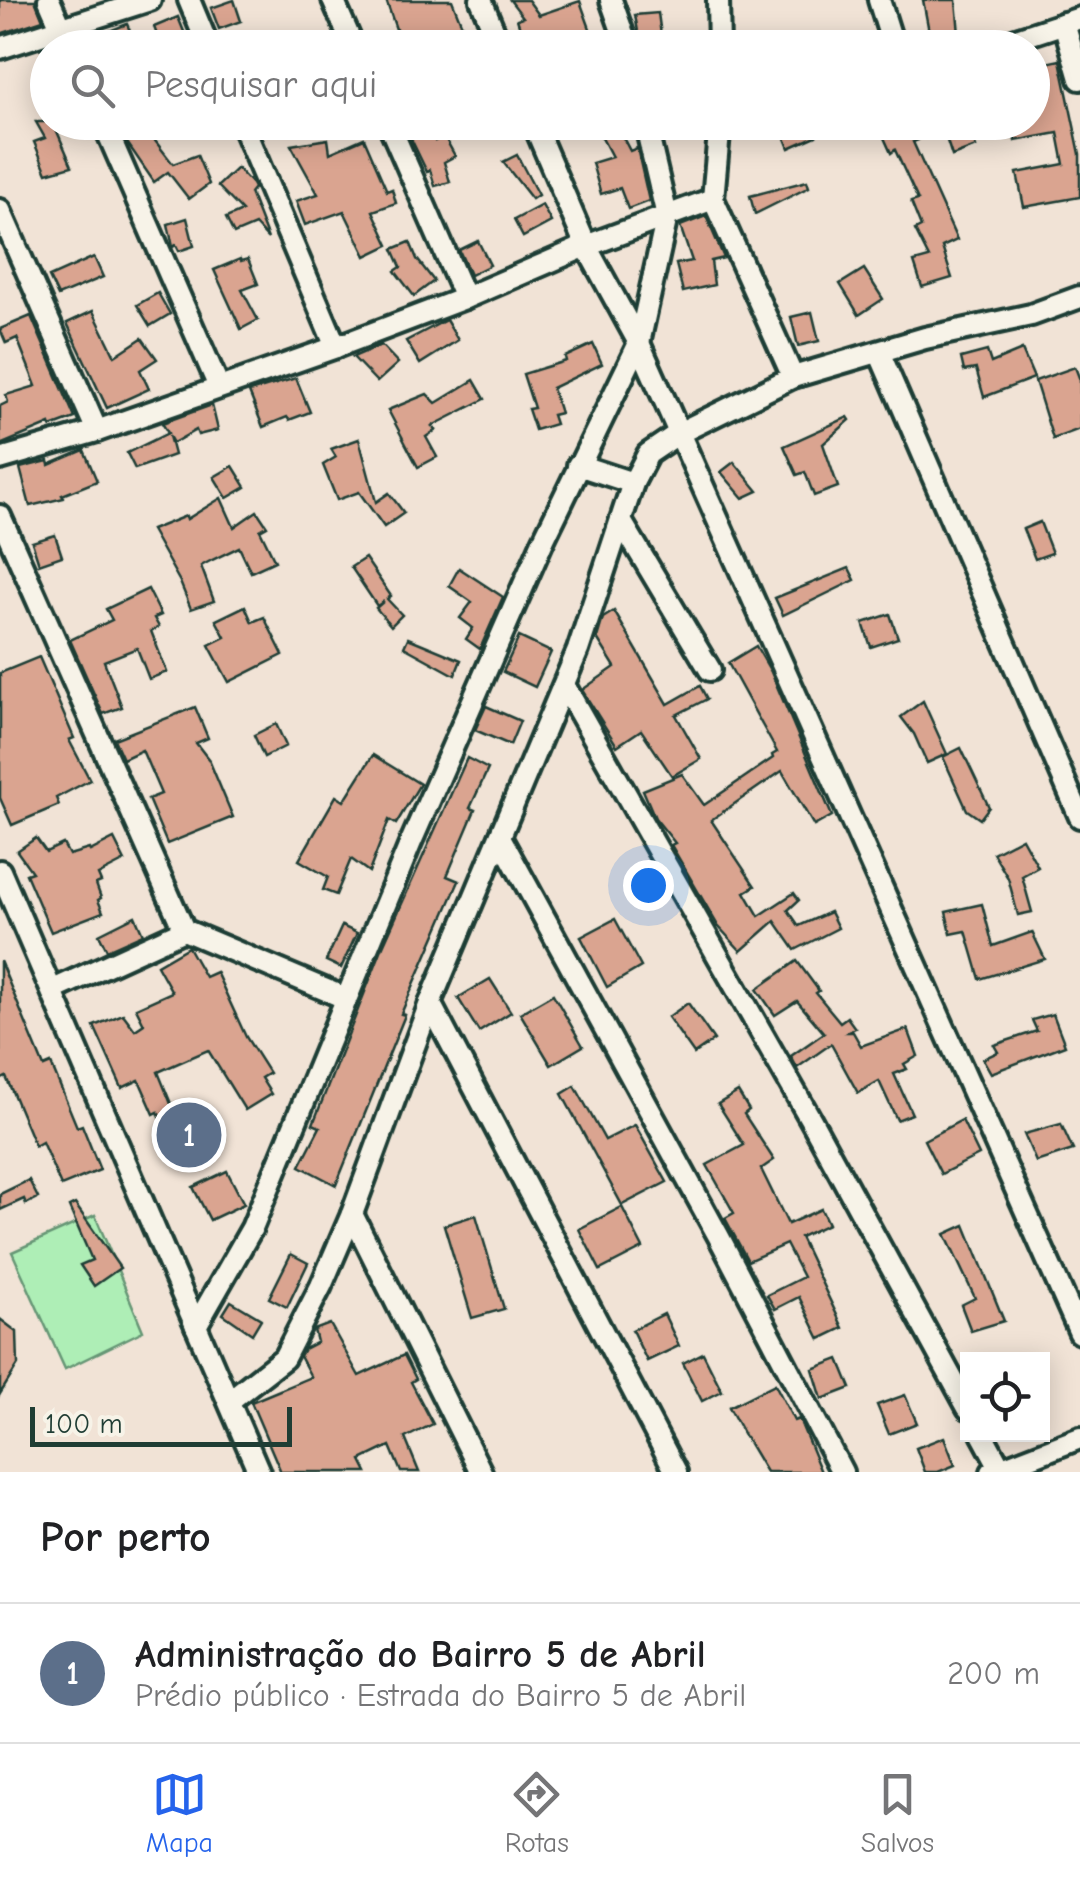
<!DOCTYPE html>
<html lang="pt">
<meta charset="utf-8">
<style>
body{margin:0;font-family:"Comic Neue",sans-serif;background:#f2f2f2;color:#202124}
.controls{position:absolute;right:30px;bottom:30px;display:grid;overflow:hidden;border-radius:0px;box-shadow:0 5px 25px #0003}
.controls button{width:90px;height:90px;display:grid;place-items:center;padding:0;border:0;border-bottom:2px solid #e0e0e0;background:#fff;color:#202124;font:50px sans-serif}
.scale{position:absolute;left:30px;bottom:25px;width:262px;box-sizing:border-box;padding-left:10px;border:5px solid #1f3d34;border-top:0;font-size:28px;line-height:35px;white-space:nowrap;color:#1f3d34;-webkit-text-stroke:8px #f7f3e8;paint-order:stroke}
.you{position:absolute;left:648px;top:885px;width:35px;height:35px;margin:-25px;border:8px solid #fff;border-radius:50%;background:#1a73e8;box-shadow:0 0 0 15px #1a73e833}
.badge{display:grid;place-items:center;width:65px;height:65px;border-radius:50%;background:#2563eb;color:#fff;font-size:32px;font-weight:700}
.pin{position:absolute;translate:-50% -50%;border:5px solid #fff;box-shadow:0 2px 10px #0006}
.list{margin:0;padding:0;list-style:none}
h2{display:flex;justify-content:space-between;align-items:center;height:130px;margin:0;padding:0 40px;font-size:42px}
h2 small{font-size:32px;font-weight:400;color:#757577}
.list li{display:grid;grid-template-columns:65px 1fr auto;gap:30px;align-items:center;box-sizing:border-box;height:140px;padding:0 40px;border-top:2px solid #e0e0e0}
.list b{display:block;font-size:38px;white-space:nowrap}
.list p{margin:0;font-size:32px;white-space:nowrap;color:#757577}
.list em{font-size:32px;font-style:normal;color:#757577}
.icon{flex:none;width:55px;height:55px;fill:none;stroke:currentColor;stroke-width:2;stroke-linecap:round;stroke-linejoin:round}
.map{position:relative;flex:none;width:1080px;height:1472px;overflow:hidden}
.search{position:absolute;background:#fff;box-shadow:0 5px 25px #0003;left:30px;right:30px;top:30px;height:110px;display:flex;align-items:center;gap:25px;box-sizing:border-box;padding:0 35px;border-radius:55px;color:#757577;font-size:38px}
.sheet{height:270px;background:#fff}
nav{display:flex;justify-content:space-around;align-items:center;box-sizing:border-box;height:140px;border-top:2px solid #e0e0e0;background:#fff;font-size:28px;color:#757577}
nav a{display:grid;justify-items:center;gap:5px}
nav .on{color:#2563eb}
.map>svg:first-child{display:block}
.park{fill:#aeeeb6;stroke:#669675;stroke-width:2.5}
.building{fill:#daa490;stroke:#1f3d34;stroke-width:2.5}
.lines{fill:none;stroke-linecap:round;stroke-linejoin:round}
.minor-casing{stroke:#1f3d34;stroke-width:28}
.minor{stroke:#f7f3e8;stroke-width:20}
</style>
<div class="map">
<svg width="1080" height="1472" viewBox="0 0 1080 1472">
<rect width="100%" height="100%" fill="#f1e3d6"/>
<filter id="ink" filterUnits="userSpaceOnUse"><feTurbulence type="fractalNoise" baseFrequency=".01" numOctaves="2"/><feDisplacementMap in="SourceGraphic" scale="20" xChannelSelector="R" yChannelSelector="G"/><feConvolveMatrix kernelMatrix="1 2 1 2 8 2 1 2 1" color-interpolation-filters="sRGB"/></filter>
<g filter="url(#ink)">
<!-- park -->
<polygon class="park" points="95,1215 143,1331 65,1369 12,1252"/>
<!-- building -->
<g class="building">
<polygon points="0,0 35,0 43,20 0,34"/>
<polygon points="234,0 241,21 219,29 211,8"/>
<polygon points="386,0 452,0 471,48 443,48 437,32 400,41"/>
<polygon points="510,0 528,0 539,15 580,1 597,48 574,48 571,41 554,48 516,48 511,34 521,31 517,19 523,17"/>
<polygon points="923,0 956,0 959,34 930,37"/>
<polygon points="658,13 661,35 639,37 635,15"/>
<polygon points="178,17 189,44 162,48 154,27"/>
<polygon points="127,24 135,43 124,48 104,48 99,35"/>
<polygon points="1060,60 1080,154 1080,197 1024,207 1017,173 1064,164 1058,133 1015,141 1012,122 1032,122 1032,66"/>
<polygon points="36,122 53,122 72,166 47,173 34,142 45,138"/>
<polygon points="118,122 164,122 149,133 173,164 197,155 209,184 189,199 168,172 154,182 128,144"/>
<polygon points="403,122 426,122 435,141 444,136 455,156 444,162 450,182 435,186 430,170 427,172"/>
<polygon points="659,122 704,122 704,133 662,136"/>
<polygon points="788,122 811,122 816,136 789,148 780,126"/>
<polygon points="877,122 910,122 918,140 913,142 957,240 942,247 952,278 922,287 914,262 929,258 915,230 921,227 911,202 918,200 895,150 891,153"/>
<polygon points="943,122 958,122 962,129 969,127 976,147 952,156 945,135 949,133"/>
<polygon points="618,128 630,151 637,148 649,201 628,209 620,188 601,194 592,163 612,157 601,136"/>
<polygon points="364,138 387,191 392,189 396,203 373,211 389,245 366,256 344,211 305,225 296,201 318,194 291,145 328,139 330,153"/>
<polygon points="517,155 538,195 532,199 503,162"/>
<polygon points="237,168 252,184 254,188 250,193 268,239 255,225 234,234 226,218 242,211 218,186"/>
<polygon points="807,181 809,187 755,214 750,196"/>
<polygon points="542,205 551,222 523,237 514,220"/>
<polygon points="706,216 724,258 711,261 714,285 683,292 676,264 692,261 680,226"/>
<polygon points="187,218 194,246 179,251 176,245 173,247 168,224"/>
<polygon points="478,241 490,265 470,275 459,250"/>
<polygon points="410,242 417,259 434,281 414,296 395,271 401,267 393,249"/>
<polygon points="94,257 103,277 58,296 49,277"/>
<polygon points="240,259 241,261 248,259 258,284 242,290 258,320 241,329 214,270"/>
<polygon points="864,269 883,299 859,315 840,284"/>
<polygon points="158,293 170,314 150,326 137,305"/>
<polygon points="93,311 115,356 142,338 157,359 140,370 149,389 107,408 67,323"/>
<polygon points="812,312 819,341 798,346 791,317"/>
<polygon points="31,316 75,418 51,427 50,424 0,445 0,406 8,402 6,395 36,386 17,338 6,343 0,329"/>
<polygon points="446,320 458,340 420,364 406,341"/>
<polygon points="593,344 602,364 552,388 560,413 552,415 555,424 535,430 528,409 534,408 523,374 566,361 565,357"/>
<polygon points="381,345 398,363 377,382 353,357"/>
<polygon points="1022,350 1034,378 984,397 976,369 964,371 961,358 987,351 991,363"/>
<polygon points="1075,367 1080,380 1080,429 1053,439 1035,381"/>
<polygon points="296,378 310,412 289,420 287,417 263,427 249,392"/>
<polygon points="474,380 485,399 432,426 436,430 426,437 437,457 418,467 388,410 427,394 436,403"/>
<polygon points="212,405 218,430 198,435 196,430 173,443 169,436 174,455 135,469 127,453 168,433 162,423"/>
<polygon points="848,417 850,420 823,444 838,487 814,496 805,472 797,475 784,446"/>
<polygon points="359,439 376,502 389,493 404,513 384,527 359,492 337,500 323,465 336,457 331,449"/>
<polygon points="84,450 97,481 62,495 64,498 30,506 20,468 48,461 49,465"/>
<polygon points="734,462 758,491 743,498 721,472"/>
<polygon points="233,466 246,487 227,498 214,477"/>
<polygon points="221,498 234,527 257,511 267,526 260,530 275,561 251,572 239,547 212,560 201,566 214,601 191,609 180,582 151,530 186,516 187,519"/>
<polygon points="1040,522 1052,553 1035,559 1023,529"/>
<polygon points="55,535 62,556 39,564 32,542"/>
<polygon points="365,558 391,596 387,599 402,615 391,626 376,608 384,601 377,606 351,567"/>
<polygon points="459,568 503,597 480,649 466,639 473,628 460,618 472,602 449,586"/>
<polygon points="849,568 855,580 783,615 775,598"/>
<polygon points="148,589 161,615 154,618 159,627 151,631 167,672 149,679 137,648 104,661 122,707 103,714 70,640 112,620 106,609"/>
<polygon points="245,606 252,622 264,617 283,655 229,682 209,645 225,637 216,620"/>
<polygon points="614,611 668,704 700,686 707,699 676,715 701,759 672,776 641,730 617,746 582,690 615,667 597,638 603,618"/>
<polygon points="890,614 898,638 871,647 863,623"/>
<polygon points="519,637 551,652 535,687 503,672"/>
<polygon points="408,638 461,660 455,675 404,647"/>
<polygon points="756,646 771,672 832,816 814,826 782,771 711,820 755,886 745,892 759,916 794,893 799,900 788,910 799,926 830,912 838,928 795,950 775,921 741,951 718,926 671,845 675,843 655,818 643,790 682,774 704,805 773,758 772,755 777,752 728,663"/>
<polygon points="39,657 74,738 69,740 90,780 56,798 59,805 12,825 0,798 0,673"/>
<polygon points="923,701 947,754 927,763 914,734 901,717"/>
<polygon points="486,706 520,721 510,745 475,730"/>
<polygon points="195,707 208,738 196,743 209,760 233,817 167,844 148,799 161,794 142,750 123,759 114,739"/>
<polygon points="276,724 286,746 264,757 254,735"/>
<polygon points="961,748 989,807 980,819 967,810 943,757"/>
<polygon points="373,755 420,784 396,824 389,820 369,872 351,859 336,895 323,890 328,877 299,860 336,796 344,801"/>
<polygon points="467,758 488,769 470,808 475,810 447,876 459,881 401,1014 405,1015 336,1185 300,1166 320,1127 313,1124 383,946"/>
<polygon points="36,838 46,852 63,844 69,855 89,849 90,851 114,839 125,861 98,875 101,882 96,884 101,898 98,900 103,912 51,932 26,874 32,872 17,851"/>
<polygon points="1022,838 1038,867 1022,876 1032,912 1018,915 1008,878 993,853"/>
<polygon points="982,904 993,946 1032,932 1045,959 980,979 966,931 951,934 946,912"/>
<polygon points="135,916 143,934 107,950 99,934"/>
<polygon points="615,919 641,967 607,987 581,937"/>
<polygon points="342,926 357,933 341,968 326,961"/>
<polygon points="188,947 205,977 216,972 246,1037 269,1073 261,1078 271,1094 245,1110 208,1050 158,1072 178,1121 196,1113 211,1145 180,1159 158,1112 154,1114 139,1080 122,1088 94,1026 123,1014 135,1030 144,1024 136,1008 172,992 157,965"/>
<polygon points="0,961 44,1067 51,1064 77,1127 82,1125 100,1170 61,1186 42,1142 35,1146 6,1077 0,1080"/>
<polygon points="797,961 819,991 816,993 840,1022 847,1017 855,1028 848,1032 853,1032 861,1046 908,1029 918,1056 904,1064 907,1069 894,1074 912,1114 897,1120 879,1081 858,1093 831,1044 797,1068 791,1056 824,1033 797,1001 775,1015 757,989"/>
<polygon points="490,979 511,1012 479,1032 458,998"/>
<polygon points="553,994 583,1046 551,1065 520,1013"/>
<polygon points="688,1003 714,1040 694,1054 668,1017"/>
<polygon points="1053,1014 1065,1045 991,1073 983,1059 998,1052 994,1045 1037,1031 1032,1020"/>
<polygon points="575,1086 605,1140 635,1125 667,1182 622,1205 562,1094"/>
<polygon points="738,1092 749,1110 744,1114 774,1160 761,1169 788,1224 821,1209 828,1224 800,1237 843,1328 820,1339 799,1297 775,1309 767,1295 803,1277 786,1244 748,1261 725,1218 734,1213 707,1165 744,1145 718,1104"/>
<polygon points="962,1120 979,1155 941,1174 924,1140"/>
<polygon points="1061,1124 1073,1150 1036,1162 1024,1134"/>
<polygon points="227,1171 244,1204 210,1220 193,1187"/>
<polygon points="29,1180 38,1198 26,1204 24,1199 0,1210 0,1194"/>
<polygon points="75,1204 120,1268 94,1286 80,1265 92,1260 69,1207"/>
<polygon points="622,1207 643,1248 600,1270 579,1229"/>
<polygon points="476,1215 504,1309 472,1318 444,1225"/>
<polygon points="965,1225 1004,1321 971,1331 961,1305 975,1298 945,1234"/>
<polygon points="291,1254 308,1263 287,1307 269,1298"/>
<polygon points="231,1301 261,1319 252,1334 223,1314"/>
<polygon points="664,1314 679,1346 647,1361 632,1330"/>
<polygon points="0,1319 17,1332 18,1365 0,1394"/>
<polygon points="330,1324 359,1376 404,1355 416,1379 411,1382 433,1424 405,1438 419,1472 401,1472 390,1446 361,1460 367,1472 281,1472 251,1402 311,1377 300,1356 304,1349 317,1342 314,1330"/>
<polygon points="703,1353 722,1391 702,1401 683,1363"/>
<polygon points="839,1359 851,1388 822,1399 813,1369"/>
<polygon points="775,1384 794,1421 799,1419 821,1472 766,1472 745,1437 729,1407"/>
<polygon points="905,1395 917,1423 889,1434 877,1405"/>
<polygon points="944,1437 955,1465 938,1472 925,1472 916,1448"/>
</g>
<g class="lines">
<defs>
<g id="minor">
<polyline points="49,0 70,48"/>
<polyline points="189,0 209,48"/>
<polyline points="333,0 354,48"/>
<polyline points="481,0 501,48"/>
<polyline points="611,0 628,48"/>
<polyline points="718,0 719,48"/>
<polyline points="879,0 894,48"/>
<polyline points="1064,23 1080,79"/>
<polyline points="0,48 150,0"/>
<polyline points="989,48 1080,18"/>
<polyline points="103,122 219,387"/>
<polyline points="241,122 336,347"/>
<polyline points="388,122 465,298"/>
<polyline points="533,122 586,246 639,343 1080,1333"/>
<polyline points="720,122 713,199 793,377"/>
<polyline points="0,210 97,431"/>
<polyline points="879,352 1080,817"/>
<polyline points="0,459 97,431 336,347 465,298 586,246 713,199"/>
<polyline points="578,465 633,483"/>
<polyline points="0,516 184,930 345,998"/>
<polyline points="621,521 710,670"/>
<polyline points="564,685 811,1120 968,1408"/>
<polyline points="500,837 719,1237 842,1472"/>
<polyline points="0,871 259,1472"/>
<polyline points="53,990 184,930"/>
<polyline points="430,1003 676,1472"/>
<polyline points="352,1214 481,1472"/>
<polyline points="196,1326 252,1228 411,842 543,541 639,343 667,216 645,122"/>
<polyline points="229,1401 284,1358 321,1286 352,1214 430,1003 578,650 633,483 648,454 679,433 793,377 925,338 1031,315 1080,297"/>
<polyline points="982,1434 1001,1469"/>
<polyline points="992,1472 1080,1438"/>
</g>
</defs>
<!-- minor casing -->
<use href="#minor" class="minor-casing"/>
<!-- minor -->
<use href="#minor" class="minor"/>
</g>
</g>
</svg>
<div class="controls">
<button><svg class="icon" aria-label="locate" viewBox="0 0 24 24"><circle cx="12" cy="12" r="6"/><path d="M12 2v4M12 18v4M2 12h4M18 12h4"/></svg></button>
</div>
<div class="scale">100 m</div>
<div class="you"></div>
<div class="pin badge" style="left:189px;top:1135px;background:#5c6f8a">1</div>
<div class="search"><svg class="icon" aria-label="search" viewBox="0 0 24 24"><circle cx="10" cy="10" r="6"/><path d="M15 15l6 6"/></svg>Pesquisar aqui</div>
</div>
<section class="sheet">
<h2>Por perto<small></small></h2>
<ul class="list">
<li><span class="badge" style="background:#5c6f8a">1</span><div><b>Administração do Bairro 5 de Abril</b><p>Prédio público · Estrada do Bairro 5 de Abril</p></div><em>200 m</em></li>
</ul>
</section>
<nav>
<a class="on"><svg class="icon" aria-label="map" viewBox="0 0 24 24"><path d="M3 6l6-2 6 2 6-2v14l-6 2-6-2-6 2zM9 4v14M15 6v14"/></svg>Mapa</a>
<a><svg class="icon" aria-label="directions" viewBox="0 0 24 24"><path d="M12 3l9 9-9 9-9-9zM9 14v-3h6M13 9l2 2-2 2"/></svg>Rotas</a>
<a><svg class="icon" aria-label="saved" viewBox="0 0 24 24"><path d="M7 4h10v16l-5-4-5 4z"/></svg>Salvos</a>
</nav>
